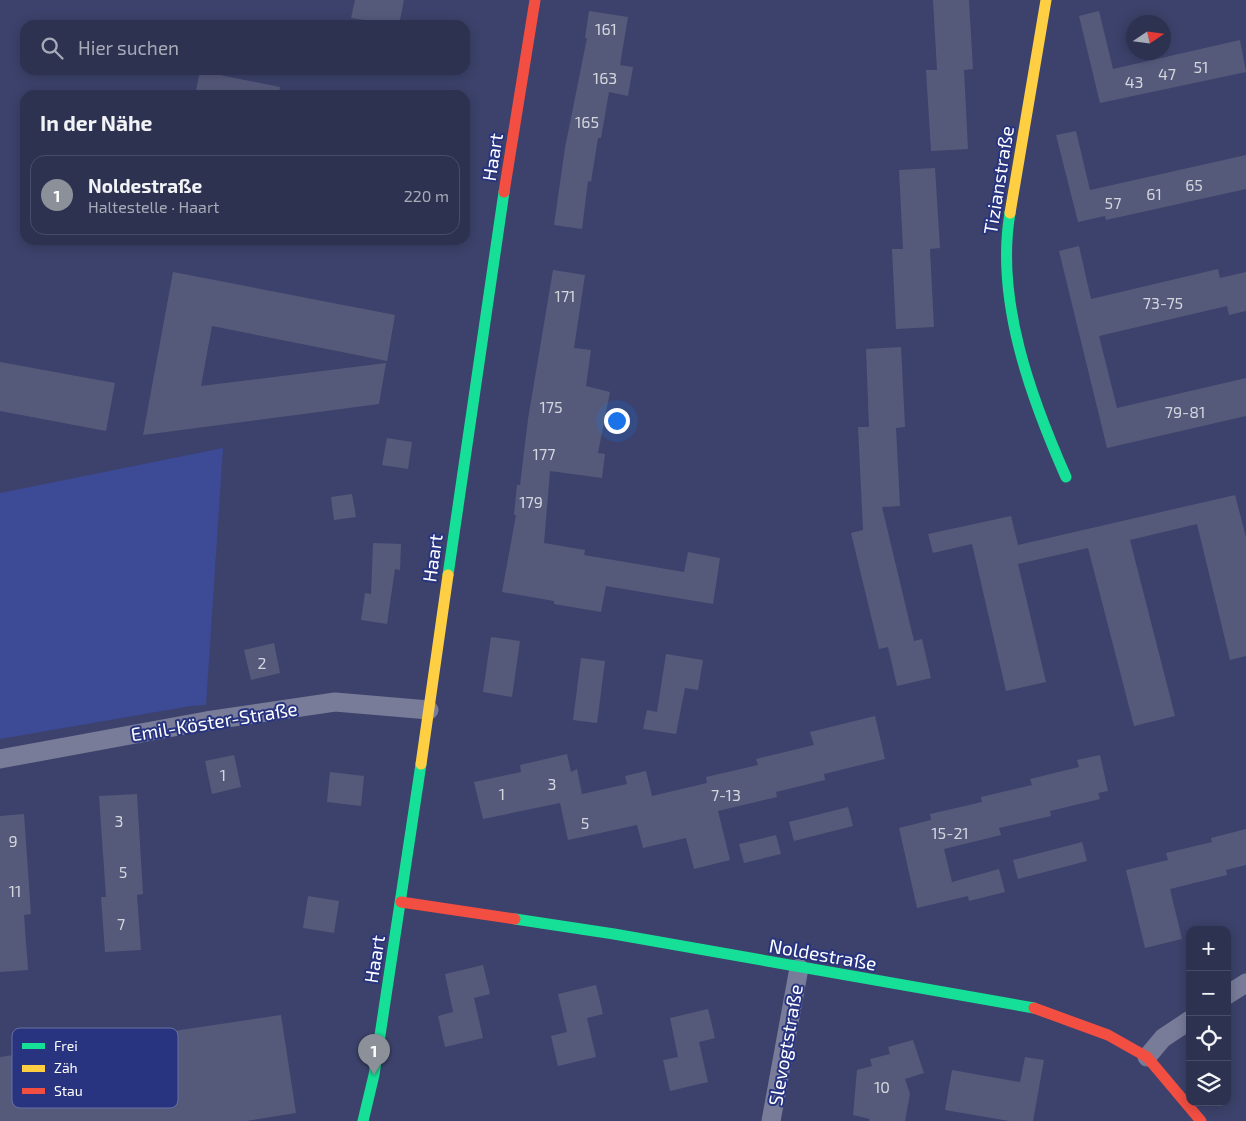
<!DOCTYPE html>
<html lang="de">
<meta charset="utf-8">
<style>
body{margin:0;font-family:"Exo 2",sans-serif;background:#353a57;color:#f1f3f6}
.controls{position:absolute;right:15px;bottom:15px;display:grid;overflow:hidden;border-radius:10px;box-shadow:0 2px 12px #0003}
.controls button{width:45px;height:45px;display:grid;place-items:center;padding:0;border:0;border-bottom:1px solid #484d67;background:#2d3250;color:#f1f3f6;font:25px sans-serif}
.compass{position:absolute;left:1126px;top:15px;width:45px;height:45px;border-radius:50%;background:#2d3250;box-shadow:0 2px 12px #0003;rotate:77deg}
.you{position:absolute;left:616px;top:420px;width:18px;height:18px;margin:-12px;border:4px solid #fff;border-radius:50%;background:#1a73e8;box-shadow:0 0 0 8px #1a73e833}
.badge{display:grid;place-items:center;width:32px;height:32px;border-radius:50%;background:#8c9099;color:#fff;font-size:16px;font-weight:700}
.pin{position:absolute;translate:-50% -41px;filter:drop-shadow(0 1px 2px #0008)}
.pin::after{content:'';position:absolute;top:26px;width:18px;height:15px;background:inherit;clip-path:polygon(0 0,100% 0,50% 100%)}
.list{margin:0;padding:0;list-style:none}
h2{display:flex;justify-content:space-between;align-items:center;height:65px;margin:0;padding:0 20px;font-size:21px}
h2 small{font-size:16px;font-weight:400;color:#a7aab7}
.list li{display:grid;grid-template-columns:32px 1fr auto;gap:15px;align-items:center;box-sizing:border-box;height:80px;margin:0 10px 10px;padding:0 10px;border:1px solid #484d67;border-radius:15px}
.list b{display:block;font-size:19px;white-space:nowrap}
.list p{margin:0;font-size:16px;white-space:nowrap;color:#a7aab7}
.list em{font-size:16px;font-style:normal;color:#a7aab7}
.icon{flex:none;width:28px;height:28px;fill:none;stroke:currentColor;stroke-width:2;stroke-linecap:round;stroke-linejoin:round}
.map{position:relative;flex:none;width:1246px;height:1121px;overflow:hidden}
.search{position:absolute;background:#2d3250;box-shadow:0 2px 12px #0003;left:20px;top:20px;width:450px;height:55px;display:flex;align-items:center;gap:12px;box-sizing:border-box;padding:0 18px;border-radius:15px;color:#a7aab7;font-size:19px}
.panel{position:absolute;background:#2d3250;box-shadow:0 2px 12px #0003;left:20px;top:90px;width:450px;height:155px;border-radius:15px}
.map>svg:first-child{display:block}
.green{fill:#3d4a95}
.building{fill:#555a7b}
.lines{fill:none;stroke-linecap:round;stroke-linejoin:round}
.street{stroke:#787c99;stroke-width:19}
.fast{stroke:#16e098;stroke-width:11}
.slow{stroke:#ffcf43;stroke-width:11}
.jam{stroke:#f24e42;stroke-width:11}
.labels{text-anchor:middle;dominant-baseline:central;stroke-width:4;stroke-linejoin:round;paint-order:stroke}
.number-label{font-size:16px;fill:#d4d6de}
.street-label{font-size:19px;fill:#fff;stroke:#28347f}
.key{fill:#28347f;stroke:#6871a5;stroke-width:1}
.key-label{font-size:14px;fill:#fff}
</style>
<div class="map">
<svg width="1246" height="1121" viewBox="0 0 1246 1121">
<rect width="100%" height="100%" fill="#3c426b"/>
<!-- green -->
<polygon class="green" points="223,448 206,705 191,706 0,739 0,493"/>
<!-- building -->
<g class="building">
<polygon points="355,0 404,0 399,25 351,18"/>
<polygon points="933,0 969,0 973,69 964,70 968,149 931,151 926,70 937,70"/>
<polygon points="589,11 628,17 620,65 633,67 628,96 609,92 601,138 598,138 591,182 588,181 582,229 554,225 565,148 587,38 585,38"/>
<polygon points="1099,11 1113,69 1240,40 1246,72 1100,103 1079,16"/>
<polygon points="200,71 280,87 279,95 195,95"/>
<polygon points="1076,131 1090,190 1246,155 1246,189 1106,220 1105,216 1078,222 1056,135"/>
<polygon points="935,168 940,248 930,249 934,327 896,329 892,249 903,249 899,170"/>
<polygon points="1079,246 1091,299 1218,269 1220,278 1246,272 1246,311 1229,315 1227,306 1099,336 1117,408 1246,378 1246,416 1107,448 1059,251"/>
<polygon points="553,270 585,275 574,348 591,350 586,386 610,392 598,453 605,454 602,478 550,471 544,543 585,550 584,555 684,572 688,552 720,558 713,604 606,586 601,612 554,604 554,601 502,592 516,515 514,515 517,485 520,485 528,419"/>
<polygon points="173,272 395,315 387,361 212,326 201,386 386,363 379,404 143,435"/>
<polygon points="901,347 905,427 896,428 900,506 882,507 914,641 922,639 931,678 897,686 888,647 879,649 851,533 863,530 858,427 869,427 866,349"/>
<polygon points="0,362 115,383 106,431 0,411"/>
<polygon points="387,438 412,442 408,469 382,465"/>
<polygon points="352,494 356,517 334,520 331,497"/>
<polygon points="1235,495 1246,537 1246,656 1230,660 1197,524 1130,540 1175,716 1134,726 1088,548 1018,564 1046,682 1006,691 972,544 933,553 928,534 1011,516 1018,545"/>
<polygon points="373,543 401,544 400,570 395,569 387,624 361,620 365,593 371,594"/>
<polygon points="491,637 520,641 512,697 483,692"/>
<polygon points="274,643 280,673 251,680 244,650"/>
<polygon points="666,654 703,660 698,690 685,688 676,734 643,729 647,710 657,712"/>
<polygon points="581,658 605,661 597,723 573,720"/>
<polygon points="875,716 885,759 824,774 825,780 776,792 777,797 718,811 730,860 694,869 686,838 643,848 637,825 568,840 560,803 483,819 474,782 521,772 520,765 567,754 571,772 577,769 582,794 627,784 625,776 646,771 652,796 707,783 706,777 758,765 756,759 814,745 810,732"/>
<polygon points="234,755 241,787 212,794 205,761"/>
<polygon points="1100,755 1108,791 1098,793 1100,799 1050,811 1051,816 999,828 1001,835 944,849 952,882 999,869 1005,892 969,901 968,896 917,908 899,828 931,820 930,814 982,802 981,797 1032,785 1030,779 1079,767 1077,760"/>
<polygon points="330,772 364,776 361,806 327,802"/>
<polygon points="137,794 143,894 137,895 141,950 105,952 101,897 106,897 99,796"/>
<polygon points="848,807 853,826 794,841 789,822"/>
<polygon points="24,814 31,914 24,915 28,970 0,972 0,816"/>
<polygon points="1246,829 1246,865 1226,870 1227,875 1170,889 1182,939 1145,948 1126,870 1168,860 1166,853 1212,842 1211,838"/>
<polygon points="776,835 781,854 744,863 739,844"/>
<polygon points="1082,842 1087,861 1018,879 1013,860"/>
<polygon points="308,896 339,901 334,933 303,928"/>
<polygon points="483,965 490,994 474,998 483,1038 445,1047 438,1016 453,1012 445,974"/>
<polygon points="596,985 603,1014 587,1018 596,1057 558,1066 551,1036 567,1032 558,994"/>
<polygon points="708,1009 715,1038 699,1042 708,1082 670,1091 663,1060 678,1057 670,1018"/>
<polygon points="281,1015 296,1113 246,1121 0,1121 0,1057"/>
<polygon points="913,1040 924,1073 905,1079 910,1094 905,1121 869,1121 870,1119 853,1115 857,1070 872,1066 870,1059 890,1054 888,1047"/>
<polygon points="1025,1057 1044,1060 1033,1121 1009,1121 945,1110 952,1070 1020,1082"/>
</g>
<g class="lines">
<!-- street -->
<g class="street">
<polyline points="0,759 206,721 335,702 429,710"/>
<polyline points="1227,995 1246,983"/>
<polyline points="1147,1057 1163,1038 1190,1020"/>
<polyline points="771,1121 799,968"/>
</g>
<!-- fast -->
<g class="fast">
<path d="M 1010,213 C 995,300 1031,398 1066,477"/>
<polyline points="448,575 504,192"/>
<polyline points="515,919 614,934 1034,1008"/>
<polyline points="363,1121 374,1075 421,764"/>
</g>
<!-- slow -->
<g class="slow">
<polyline points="1010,213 1046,0"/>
<polyline points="421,764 448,575"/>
</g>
<!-- jam -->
<g class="jam">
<polyline points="504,192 535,0"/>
<polyline points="401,902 515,919"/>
<polyline points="1034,1008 1108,1035 1147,1057 1201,1121"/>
</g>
</g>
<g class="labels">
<!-- number labels -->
<g class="number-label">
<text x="606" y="28">161</text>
<text x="1201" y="66">51</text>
<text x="1167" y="73">47</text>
<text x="605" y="77">163</text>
<text x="1134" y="81">43</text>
<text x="587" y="121">165</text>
<text x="1194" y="184">65</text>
<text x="1154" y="193">61</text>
<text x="1113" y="202">57</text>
<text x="565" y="295">171</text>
<text x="1163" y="302">73-75</text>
<text x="551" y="406">175</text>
<text x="1185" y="411">79-81</text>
<text x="544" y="453">177</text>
<text x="531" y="501">179</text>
<text x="262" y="662">2</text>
<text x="223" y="774">1</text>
<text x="552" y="783">3</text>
<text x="502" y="793">1</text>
<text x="726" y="794">7-13</text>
<text x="119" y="820">3</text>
<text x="585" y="822">5</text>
<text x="950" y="832">15-21</text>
<text x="13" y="840">9</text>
<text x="123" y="871">5</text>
<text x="15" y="890">11</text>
<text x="121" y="923">7</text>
<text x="882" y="1086">10</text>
</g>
<!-- street labels -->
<g class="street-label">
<text transform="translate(492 157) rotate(-81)">Haart</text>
<text transform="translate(998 180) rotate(-81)">Tizianstraße</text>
<text transform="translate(432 558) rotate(-82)">Haart</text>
<text transform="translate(214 721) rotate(-9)">Emil-Köster-Straße</text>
<text transform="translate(823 954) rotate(10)">Noldestraße</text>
<text transform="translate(374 959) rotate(-81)">Haart</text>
<text transform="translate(785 1045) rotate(-80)">Slevogtstraße</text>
</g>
</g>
<!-- legend -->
<rect x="12" y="1028" width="166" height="80" rx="8" class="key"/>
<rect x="22" y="1043" width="23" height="6" fill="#16e098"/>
<rect x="22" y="1065" width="23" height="7" fill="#ffcf43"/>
<rect x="22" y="1088" width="23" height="6" fill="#f24e42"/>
<g class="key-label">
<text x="54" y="1051">Frei</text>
<text x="54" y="1073">Zäh</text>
<text x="54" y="1096">Stau</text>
</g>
</svg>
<div class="controls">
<button>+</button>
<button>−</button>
<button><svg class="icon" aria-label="locate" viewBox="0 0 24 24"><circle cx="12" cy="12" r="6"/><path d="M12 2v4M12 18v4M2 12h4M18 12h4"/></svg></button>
<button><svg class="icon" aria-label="layers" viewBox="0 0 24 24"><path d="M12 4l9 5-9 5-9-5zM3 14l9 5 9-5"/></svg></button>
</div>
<svg class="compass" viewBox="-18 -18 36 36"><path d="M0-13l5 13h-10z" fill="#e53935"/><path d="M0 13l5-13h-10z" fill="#a7aab7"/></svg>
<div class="you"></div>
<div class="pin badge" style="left:374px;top:1075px">1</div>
<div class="search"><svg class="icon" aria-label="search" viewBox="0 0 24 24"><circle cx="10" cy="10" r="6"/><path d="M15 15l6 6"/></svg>Hier suchen</div>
<section class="panel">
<h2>In der Nähe<small></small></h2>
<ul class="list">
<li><span class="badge">1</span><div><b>Noldestraße</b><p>Haltestelle · Haart</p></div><em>220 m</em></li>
</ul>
</section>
</div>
